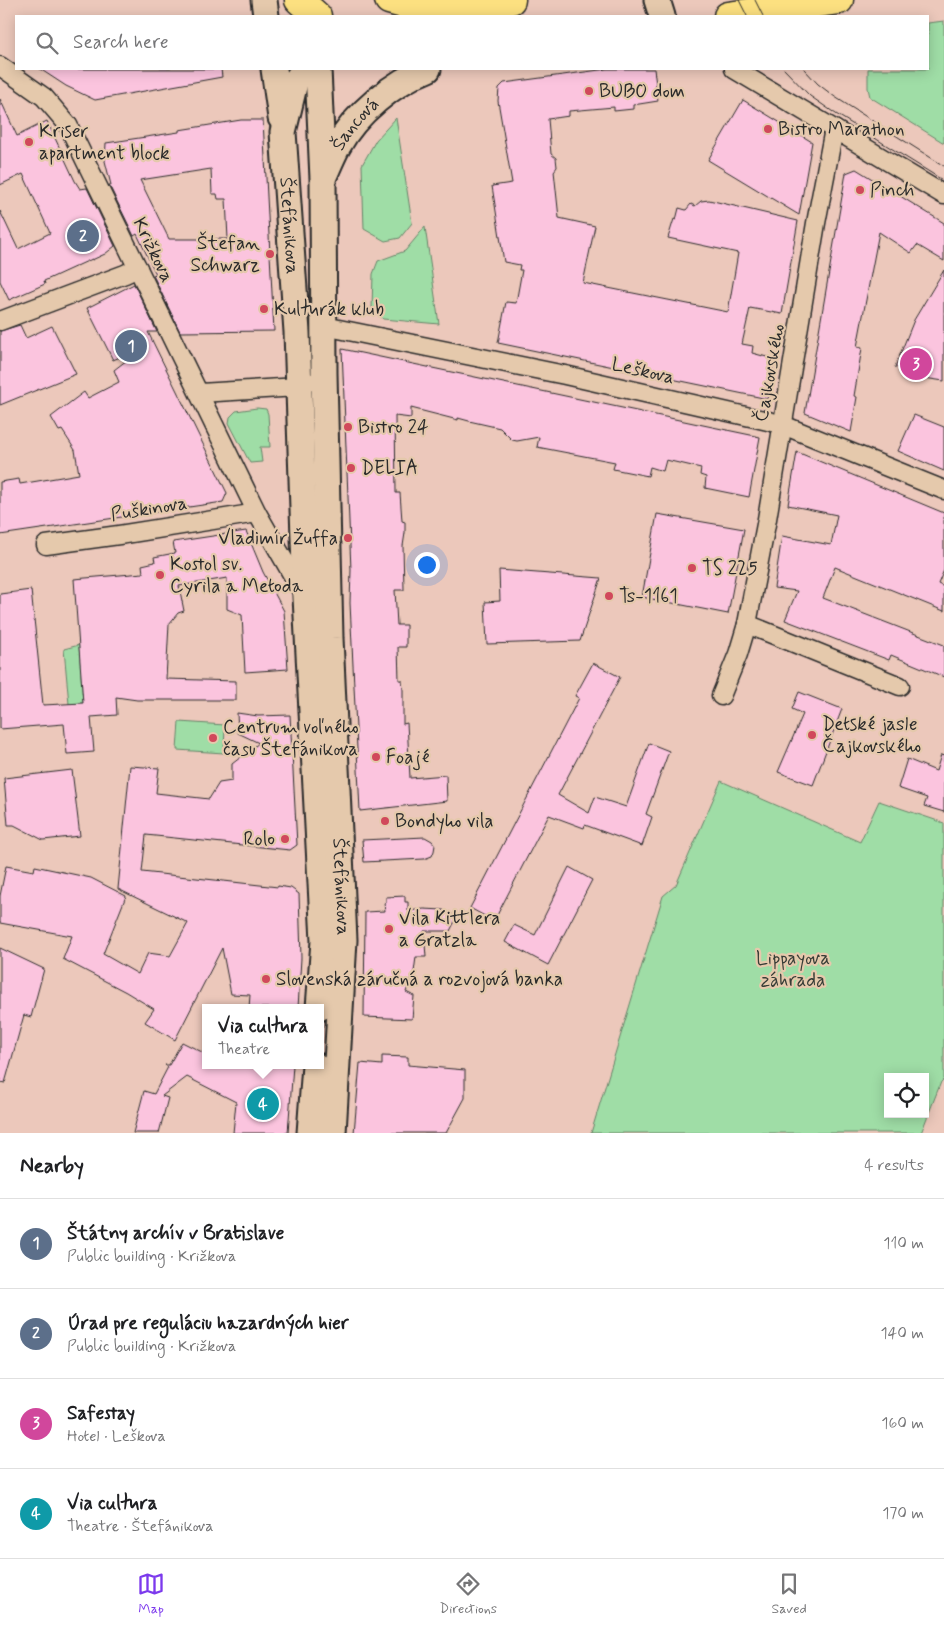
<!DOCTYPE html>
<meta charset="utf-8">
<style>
body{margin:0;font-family:Mynerve,sans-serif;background:#f2f2f2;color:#202124}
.controls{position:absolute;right:15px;bottom:15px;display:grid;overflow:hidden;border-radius:0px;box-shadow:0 2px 12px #0003}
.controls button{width:45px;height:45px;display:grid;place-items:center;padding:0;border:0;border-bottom:1px solid #e0e0e0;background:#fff;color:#202124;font:25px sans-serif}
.you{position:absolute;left:426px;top:564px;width:18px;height:18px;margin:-12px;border:4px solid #fff;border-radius:50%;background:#1a73e8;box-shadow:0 0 0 8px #1a73e833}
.badge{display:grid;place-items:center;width:32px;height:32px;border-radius:50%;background:#7c3aed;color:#fff;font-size:16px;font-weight:700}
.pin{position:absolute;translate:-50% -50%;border:2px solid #fff;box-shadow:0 1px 5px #0006}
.popup{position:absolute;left:202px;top:1004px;width:122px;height:65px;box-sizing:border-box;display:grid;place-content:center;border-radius:0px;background:#fff;filter:drop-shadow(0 1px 4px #0005);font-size:16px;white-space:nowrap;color:#757577}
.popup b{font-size:19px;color:#202124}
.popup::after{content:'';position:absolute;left:50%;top:100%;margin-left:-10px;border:10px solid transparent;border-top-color:#fff}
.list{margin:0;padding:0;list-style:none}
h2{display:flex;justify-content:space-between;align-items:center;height:65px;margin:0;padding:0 20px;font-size:21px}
h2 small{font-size:16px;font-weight:400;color:#757577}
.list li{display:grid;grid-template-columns:32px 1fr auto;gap:15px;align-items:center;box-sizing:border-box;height:90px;padding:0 20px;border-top:1px solid #e0e0e0}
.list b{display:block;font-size:19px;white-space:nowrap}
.list p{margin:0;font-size:16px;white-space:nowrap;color:#757577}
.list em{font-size:16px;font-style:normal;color:#757577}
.icon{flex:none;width:28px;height:28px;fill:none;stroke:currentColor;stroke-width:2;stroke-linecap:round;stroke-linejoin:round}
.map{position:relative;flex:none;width:944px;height:1133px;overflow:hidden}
.search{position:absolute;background:#fff;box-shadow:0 2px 12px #0003;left:15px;right:15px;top:15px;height:55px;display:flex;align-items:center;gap:12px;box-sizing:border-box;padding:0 18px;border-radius:0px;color:#757577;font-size:19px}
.sheet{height:425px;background:#fff}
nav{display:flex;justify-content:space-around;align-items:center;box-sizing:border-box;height:70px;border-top:1px solid #e0e0e0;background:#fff;font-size:14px;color:#757577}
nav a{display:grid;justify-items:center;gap:2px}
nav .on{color:#7c3aed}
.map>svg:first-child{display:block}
.green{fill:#9fdda6;stroke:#658468;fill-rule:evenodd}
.building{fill:#fbc4de;stroke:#2b2b2b;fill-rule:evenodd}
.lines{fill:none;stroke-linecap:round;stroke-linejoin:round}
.street-casing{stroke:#2b2b2b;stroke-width:21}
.secondary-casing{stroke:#2b2b2b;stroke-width:29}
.primary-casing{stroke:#2b2b2b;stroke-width:31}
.street{stroke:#e5c9ac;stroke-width:18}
.secondary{stroke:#e5c9ac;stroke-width:25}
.primary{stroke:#fce080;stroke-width:28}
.tram{stroke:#2b2b2b;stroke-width:1}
.poi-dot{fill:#d1495b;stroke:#e5c9ac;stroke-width:2}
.labels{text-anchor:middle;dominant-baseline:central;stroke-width:4.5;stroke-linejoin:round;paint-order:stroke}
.poi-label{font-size:19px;fill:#2b2b2b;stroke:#e5c9ac;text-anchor:start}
.street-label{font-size:19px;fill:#2b2b2b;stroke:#e5c9ac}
.park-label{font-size:19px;fill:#373d37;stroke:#e5c9ac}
</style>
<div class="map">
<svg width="944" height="1133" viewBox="0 0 944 1133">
<rect width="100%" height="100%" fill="#ecc8bb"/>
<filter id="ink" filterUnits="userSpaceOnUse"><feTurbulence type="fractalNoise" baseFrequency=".02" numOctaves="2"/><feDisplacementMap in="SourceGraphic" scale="10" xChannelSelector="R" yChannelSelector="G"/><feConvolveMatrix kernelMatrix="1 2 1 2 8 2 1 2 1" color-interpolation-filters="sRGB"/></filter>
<g filter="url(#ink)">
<!-- green -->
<g class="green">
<polygon points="944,21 944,143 870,97 868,88 868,69 928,69 928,23"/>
<polygon points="396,118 412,223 400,238 385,241 364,229 362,165 376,140"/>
<polygon points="425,227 439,324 383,319 372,308 373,274 378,261 405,251"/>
<polygon points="257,408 266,409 268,414 270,447 260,447 262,462 250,463 229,423 230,417 236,411"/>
<polygon points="79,645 83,703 69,704 64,649"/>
<polygon points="179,722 225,725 224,753 177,750"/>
<path d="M 721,781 L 860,842 L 879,801 L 944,823 L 944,1079 L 941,1082 L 921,1133 L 591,1133 L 663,896 L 676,885 ZM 888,1077 L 925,1077 L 925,1114 L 888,1114 Z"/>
</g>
<!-- building -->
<g class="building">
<polygon points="40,69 221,69 222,77 95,100 66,86"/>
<polygon points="607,69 654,69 658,101 633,105 633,109 614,111 614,107 569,111 569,116 548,119 551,154 556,158 557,167 554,171 559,218 595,226 583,283 728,312 738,253 668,238 674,219 676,220 679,208 686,210 691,204 695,206 701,201 709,200 798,221 782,314 750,308 742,344 753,346 752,353 774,359 768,399 498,343 506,302 516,303 522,270 519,270 520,265 504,262 492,186 512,183 498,101 499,88 504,83"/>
<polygon points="0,99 17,136 47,121 75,181 80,189 87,188 115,246 105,254 92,260 92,259 44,281 45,284 9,300 0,281 0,211 18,249 50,233 23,174 0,185"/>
<polygon points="743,100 812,142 799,215 708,160"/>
<path d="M 241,120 L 263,120 L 274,331 L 180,332 L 153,275 L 156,274 L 137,234 L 134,236 L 109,185 L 111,185 L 105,161 L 106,143 L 179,132 L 179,130 ZM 211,169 L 212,194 L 217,194 L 218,199 L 226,199 L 228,239 L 169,239 L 140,180 Z"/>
<polygon points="856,169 944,223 944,261 917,245 911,253 879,232 857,347 862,348 854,396 857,397 851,432 805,413 846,173"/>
<polygon points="944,270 944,381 924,378 925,372 895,367 914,320"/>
<polygon points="134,284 157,332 148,332 227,493 223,502 0,535 0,482 19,479 20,484 79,474 75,450 62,430 59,431 51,417 84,392 88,398 119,382 114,370 136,353 134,351 113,360 87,308"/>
<polygon points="20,325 26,338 52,326 76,374 0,405 0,331"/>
<polygon points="342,349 760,437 749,497 705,488 706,477 700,475 701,468 666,460 663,471 650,467 648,476 613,469 615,462 537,447 539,437 517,441 512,440 500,428 469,421 458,418 458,420 411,408 411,418 395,416 396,493 400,493 402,521 405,522 405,533 403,546 404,590 395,590 397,625 406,625 406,647 398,647 399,680 402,680 403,690 403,724 407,723 410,778 446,775 447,801 360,811 350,603 351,570"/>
<polygon points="914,415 944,427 944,471 898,451"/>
<polygon points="797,452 944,513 944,570 938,584 944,587 944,611 835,567 823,598 944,645 944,677 891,655 889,660 785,620 797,591 774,588 782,536 831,545 837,515 788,505"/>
<polygon points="657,514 744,529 728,614 642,597"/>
<polygon points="246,531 263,572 284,611 288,669 245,672 242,615 227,609 227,578 179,586 184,611 178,613 169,624 166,679 236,681 236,700 137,700 116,697 117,715 91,717 94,752 67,754 64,724 0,729 0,594 31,590 43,705 83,703 74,579 143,573 142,565 155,562 154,557 175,553 173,542"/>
<polygon points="499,570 601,578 580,641 487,644 485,602 500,601"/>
<polygon points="593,663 620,677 558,795 589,813 595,797 626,807 649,743 669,751 646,814 652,817 642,846 585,825 584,828 549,815 494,921 470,908 579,698 575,696"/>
<polygon points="799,692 842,709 813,785 778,772 803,714 792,709"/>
<polygon points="237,713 258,716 290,715 297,845 290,850 146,835 142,872 278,887 278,886 291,888 299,894 301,958 298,1008 249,1008 250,995 231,994 222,948 175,1040 145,1022 154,1009 126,992 63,959 72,936 0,923 0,896 6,866 34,871 35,866 91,878 126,896 103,954 138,974 148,953 170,956 188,923 118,889 130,766 159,768 156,793 209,799 219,783 232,781 232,764 259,743 238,733"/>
<polygon points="941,755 944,756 944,812 924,806 927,798 898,788 907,759 936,771"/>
<polygon points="72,770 80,836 43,840 14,825 8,825 4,778"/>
<polygon points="425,837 432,841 435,845 434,851 432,856 424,859 364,862 362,840"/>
<polygon points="569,867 592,880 548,965 505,942 514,925 535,935"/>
<polygon points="405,896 405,902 408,902 408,911 424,909 443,910 457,917 450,931 424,931 426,957 416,957 414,972 406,992 414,996 412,1019 364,1017 365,912 385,911 384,903 386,903 386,897"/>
<polygon points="0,948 44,969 31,1017 24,1015 5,1083 0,1082"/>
<polygon points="182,1042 206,1054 206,1065 293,1065 288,1133 233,1133 236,1102 187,1077 162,1096 168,1098 159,1133 133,1133 144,1091 154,1094 168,1067 165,1065 169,1065"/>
<polygon points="382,1056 408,1057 408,1065 465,1070 465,1098 446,1133 354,1133 360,1063 382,1065"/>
</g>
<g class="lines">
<defs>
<g id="street">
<polyline points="0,66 44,97 68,125 257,513 304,595"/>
<polyline points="734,69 944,195"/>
<polyline points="0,321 125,274 138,268"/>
<polyline points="324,326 565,375 768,421 783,425 944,490"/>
<polyline points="200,393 298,387 308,382"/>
<polyline points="46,545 119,535 257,513"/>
<polyline points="747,624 900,686"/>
<polyline points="721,696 738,654 747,624 767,519 816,223 834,129"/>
</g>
<g id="secondary">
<polyline points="264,0 266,16"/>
<polyline points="657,0 662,16"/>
<polyline points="274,69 281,118"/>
<path id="s1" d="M 304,69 L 295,82 L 283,132 L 297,332 L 306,597 L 324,941 L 319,1008"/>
<path id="s2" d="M 318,69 L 323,179 L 324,373 L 330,638 L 344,940 L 333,1133"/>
<path id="s3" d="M 325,174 C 329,165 333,155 338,146 C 355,114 394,82 428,69"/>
<polyline points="310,1133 315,1065"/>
</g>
<g id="primary">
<polyline points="299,0 317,16"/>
<polyline points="389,0 428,11 511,0"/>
<polyline points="728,16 839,0"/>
</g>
</defs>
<!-- street casing -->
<use href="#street" class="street-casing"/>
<!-- secondary casing -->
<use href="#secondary" class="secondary-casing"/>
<!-- primary casing -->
<use href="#primary" class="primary-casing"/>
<!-- street -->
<use href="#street" class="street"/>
<!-- secondary -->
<use href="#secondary" class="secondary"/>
<!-- primary -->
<use href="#primary" class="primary"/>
<!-- tram -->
<g class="tram">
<polyline points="739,0 747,16"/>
<polyline points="755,0 763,16"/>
<polyline points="784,69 810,96 836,114 944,181"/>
<polyline points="804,69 818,84 835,97 944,166"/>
</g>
</g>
</g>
<!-- markers -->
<g class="poi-dot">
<circle cx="589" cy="91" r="5"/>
<circle cx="768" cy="129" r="5"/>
<circle cx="29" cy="142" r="5"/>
<circle cx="860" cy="190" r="5"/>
<circle cx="270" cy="254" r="5"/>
<circle cx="264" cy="309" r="5"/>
<circle cx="348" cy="427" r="5"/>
<circle cx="351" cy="468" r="5"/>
<circle cx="348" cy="538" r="5"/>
<circle cx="692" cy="568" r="5"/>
<circle cx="160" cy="575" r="5"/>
<circle cx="609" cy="596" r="5"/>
<circle cx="812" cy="735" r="5"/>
<circle cx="213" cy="738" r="5"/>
<circle cx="376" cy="757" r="5"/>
<circle cx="385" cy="821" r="5"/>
<circle cx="285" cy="839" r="5"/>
<circle cx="389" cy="929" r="5"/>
<circle cx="266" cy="979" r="5"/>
</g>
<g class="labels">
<!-- poi labels -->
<g class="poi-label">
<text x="599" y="91">BUBO dom</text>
<text x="778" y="129">Bistro Marathon</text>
<text x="39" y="131">Kriser<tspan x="39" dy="22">apartment block</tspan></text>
<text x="870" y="190">Pinch</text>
<text x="260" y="243" text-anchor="end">Štefan<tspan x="260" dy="22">Schwarz</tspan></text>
<text x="274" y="309">Kulturák klub</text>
<text x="358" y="427">Bistro 24</text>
<text x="361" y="468">DELIA</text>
<text x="338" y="538" text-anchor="end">Vladimír Žuffa</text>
<text x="170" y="564">Kostol sv.<tspan x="170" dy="22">Cyrila a Metoda</tspan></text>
<text x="702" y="568">TS 225</text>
<text x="619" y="596">Ts-1161</text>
<text x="822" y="724">Detské jasle<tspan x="822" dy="22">Čajkovského</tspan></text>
<text x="223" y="727">Centrum voľného<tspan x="223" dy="22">času Štefánikova</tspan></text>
<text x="386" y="757">Foajé</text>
<text x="395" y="821">Bondyho vila</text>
<text x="275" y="839" text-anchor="end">Rolo</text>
<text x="399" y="918">Vila Kittlera<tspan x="399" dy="22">a Gratzla</tspan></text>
<text x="276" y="979">Slovenská záručná a rozvojová banka</text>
</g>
<!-- street labels -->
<g class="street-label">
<text stroke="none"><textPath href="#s3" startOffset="59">Šancová</textPath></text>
<text stroke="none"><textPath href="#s1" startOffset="161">Štefánikova</textPath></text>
<text transform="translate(153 250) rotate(64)">Križkova</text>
<text transform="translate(643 371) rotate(13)">Leškova</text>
<text transform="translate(770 373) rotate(-80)">Čajkovského</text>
<text transform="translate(149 509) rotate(-9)">Puškinova</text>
<text stroke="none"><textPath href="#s2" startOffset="818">Štefánikova</textPath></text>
</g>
<!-- park labels -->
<g class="park-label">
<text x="793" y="958">Lippayova<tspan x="793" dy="22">záhrada</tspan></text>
</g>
</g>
</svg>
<div class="controls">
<button><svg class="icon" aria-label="locate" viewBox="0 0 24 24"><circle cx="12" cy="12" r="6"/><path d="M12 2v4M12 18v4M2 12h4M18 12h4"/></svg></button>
</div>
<div class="you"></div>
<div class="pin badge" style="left:131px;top:346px;background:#5c6f8a">1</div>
<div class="pin badge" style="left:83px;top:236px;background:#5c6f8a">2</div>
<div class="pin badge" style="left:916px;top:364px;background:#d1479c">3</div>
<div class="pin badge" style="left:263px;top:1104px;background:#0f9aa8">4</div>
<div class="popup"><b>Via cultura</b>Theatre</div>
<div class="search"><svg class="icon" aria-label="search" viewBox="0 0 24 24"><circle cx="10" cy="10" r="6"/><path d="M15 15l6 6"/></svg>Search here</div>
</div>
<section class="sheet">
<h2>Nearby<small>4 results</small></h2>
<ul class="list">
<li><span class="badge" style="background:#5c6f8a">1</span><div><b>Štátny archív v Bratislave</b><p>Public building · Križkova</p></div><em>110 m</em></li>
<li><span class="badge" style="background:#5c6f8a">2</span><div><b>Úrad pre reguláciu hazardných hier</b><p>Public building · Križkova</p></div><em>140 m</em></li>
<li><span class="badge" style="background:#d1479c">3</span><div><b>Safestay</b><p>Hotel · Leškova</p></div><em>160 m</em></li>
<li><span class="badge" style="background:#0f9aa8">4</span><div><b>Via cultura</b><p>Theatre · Štefánikova</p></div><em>170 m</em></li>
</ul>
</section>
<nav>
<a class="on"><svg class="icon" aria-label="map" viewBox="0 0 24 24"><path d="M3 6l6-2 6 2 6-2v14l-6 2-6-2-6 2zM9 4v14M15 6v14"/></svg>Map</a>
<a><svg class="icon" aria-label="directions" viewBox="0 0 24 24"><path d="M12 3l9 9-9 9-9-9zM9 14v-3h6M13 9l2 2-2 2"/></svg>Directions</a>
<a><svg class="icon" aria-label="saved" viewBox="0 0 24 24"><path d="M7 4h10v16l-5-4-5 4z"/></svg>Saved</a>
</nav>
